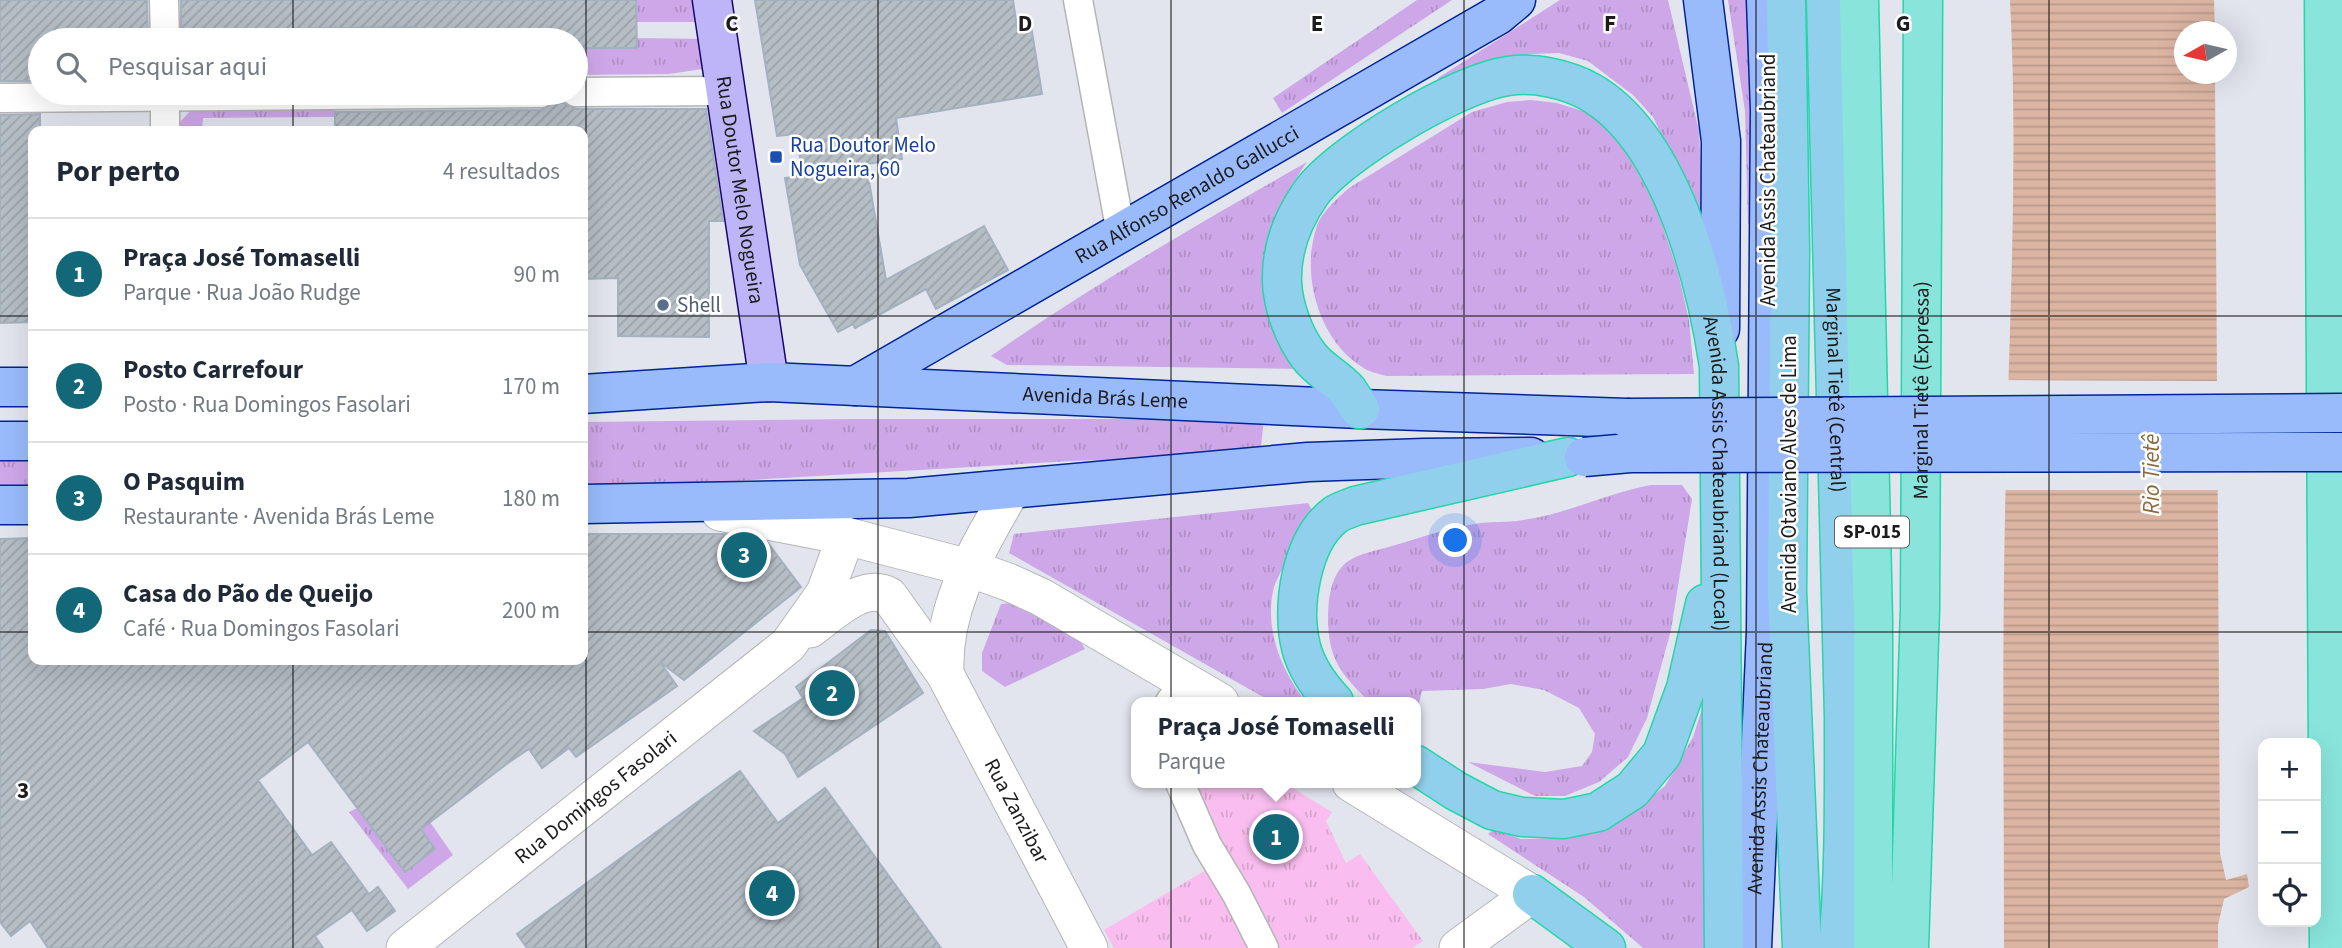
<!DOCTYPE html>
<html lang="pt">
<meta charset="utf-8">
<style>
body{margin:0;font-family:"Source Sans 3",sans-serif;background:#f6f6f7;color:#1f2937}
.controls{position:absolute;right:21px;bottom:21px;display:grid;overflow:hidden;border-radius:14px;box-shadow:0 7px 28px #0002}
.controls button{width:63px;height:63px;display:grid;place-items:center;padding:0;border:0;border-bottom:2px solid #e0e1e3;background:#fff;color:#1f2937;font:35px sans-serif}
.compass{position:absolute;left:2174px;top:21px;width:63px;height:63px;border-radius:50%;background:#fff;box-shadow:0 7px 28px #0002;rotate:262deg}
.you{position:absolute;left:1456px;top:541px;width:24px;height:24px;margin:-18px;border:5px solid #fff;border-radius:50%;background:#1a73e8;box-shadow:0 0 0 10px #1a73e833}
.badge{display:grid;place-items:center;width:46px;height:46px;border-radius:50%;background:#126878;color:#fff;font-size:23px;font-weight:700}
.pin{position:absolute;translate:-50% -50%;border:4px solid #fff;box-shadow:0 2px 7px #0006}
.popup{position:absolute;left:1131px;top:697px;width:290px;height:91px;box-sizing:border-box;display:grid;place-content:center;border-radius:14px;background:#fff;filter:drop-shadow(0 2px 5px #0005);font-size:23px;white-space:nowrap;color:#747a83}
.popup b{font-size:26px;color:#1f2937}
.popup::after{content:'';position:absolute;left:50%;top:100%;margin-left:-14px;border:14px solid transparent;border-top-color:#fff}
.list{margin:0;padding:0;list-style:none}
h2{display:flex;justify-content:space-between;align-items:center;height:91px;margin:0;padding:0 28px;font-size:30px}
h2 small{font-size:23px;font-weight:400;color:#747a83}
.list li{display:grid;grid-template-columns:46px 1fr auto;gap:21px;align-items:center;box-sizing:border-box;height:112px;padding:0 28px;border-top:2px solid #e0e1e3}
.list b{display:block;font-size:26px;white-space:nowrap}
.list p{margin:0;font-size:23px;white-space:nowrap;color:#747a83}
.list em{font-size:23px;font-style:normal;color:#747a83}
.icon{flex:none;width:38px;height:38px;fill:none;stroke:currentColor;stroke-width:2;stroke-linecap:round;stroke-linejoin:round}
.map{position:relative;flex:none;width:2342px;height:948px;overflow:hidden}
.search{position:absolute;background:#fff;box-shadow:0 7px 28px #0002;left:28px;top:28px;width:560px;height:77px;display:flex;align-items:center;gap:18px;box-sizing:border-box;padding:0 24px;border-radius:38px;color:#747a83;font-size:26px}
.panel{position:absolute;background:#fff;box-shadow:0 7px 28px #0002;left:28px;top:126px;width:560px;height:539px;border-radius:14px}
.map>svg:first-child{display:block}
.grass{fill:url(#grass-tufts)}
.park{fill:url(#park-tufts)}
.water{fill:url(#water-rules)}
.pier{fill:#e2e5ee}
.building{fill:url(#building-hatch);stroke:#a4b1bf;stroke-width:2}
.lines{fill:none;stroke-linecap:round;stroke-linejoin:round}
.minor-casing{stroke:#b5b5b5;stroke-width:31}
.tertiary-casing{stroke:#b5b5b5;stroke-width:39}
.secondary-casing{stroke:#1a0571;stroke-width:41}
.primary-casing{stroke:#012594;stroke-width:41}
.trunk-casing{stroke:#24d6a8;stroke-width:41}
.motorway-casing{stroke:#24d6a8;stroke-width:41}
.minor{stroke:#fff;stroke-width:28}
.tertiary{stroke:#fff;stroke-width:37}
.secondary{stroke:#beb5f9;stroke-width:38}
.primary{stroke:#99bbfb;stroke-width:38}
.trunk{stroke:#91d0ec;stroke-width:38}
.motorway{stroke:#89e5dc;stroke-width:38}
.primary-bridge-casing{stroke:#012594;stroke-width:41;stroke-linecap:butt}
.primary-bridge{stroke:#99bbfb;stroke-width:38}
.grid{fill:none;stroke:#1c1c1c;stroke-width:2;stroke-opacity:0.55}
.transit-dot{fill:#1a4fb4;stroke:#fff;stroke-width:2.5}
.service-dot{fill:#5c6f8a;stroke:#fff;stroke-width:2.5}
.labels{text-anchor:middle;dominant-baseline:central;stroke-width:5;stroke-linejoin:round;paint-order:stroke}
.shield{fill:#fff;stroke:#606060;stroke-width:2}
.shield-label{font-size:19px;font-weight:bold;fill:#1c1c1c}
.transit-label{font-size:21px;fill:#164399;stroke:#fff;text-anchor:start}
.street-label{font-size:21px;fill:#1c1c1c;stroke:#fff}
.service-label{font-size:21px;fill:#4e5e75;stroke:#fff;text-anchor:start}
.water-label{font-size:23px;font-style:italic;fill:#8c6b3f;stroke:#fff}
.grid-label{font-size:23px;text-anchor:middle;font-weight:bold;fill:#1c1c1c;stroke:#fff;stroke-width:5;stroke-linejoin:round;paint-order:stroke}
</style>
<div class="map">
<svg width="2342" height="948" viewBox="0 0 2342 948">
<defs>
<pattern id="grass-tufts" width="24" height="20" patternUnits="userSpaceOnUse" patternTransform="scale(1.75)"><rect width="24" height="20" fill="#cea7e8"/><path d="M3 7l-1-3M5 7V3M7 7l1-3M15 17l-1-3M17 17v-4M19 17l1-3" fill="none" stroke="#b08fc6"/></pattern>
<pattern id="park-tufts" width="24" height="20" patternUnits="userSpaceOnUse" patternTransform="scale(1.75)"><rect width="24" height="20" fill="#f9beef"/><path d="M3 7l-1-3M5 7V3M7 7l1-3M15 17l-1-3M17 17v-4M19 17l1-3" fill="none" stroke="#d5a3cc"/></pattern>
<pattern id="water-rules" width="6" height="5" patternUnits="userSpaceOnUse" patternTransform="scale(1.75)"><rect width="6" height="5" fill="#dbb4a2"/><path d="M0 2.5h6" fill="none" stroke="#bb9a8b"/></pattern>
<pattern id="building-hatch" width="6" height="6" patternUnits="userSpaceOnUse" patternTransform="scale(1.75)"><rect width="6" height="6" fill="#b5bdc5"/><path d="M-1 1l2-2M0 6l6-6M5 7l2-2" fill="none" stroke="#9ba2a9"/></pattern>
</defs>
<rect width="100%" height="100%" fill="#e2e5ee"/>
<!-- grass -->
<g class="grass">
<polygon points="636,0 699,0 705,22 637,22"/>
<polygon points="1417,0 1452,0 1282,113 1273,98"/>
<polygon points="1560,0 1668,0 1699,131 1704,233 1683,180 1653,117 1633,95 1588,61 1559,53 1531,54 1478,63 1439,83 1438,78"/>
<polygon points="1728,0 1754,0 1761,222 1748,224 1745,111"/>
<polygon points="637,38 707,39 702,69 669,74 576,75 576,48 636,48"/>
<path d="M 1531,100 L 1557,103 L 1589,113 L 1628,140 L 1642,163 L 1678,272 L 1689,320 L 1694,374 L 1387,376 C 1379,374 1369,372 1362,367 C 1319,340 1301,276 1316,229 C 1320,213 1337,199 1349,188 L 1472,112 L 1507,102 Z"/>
<polygon points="192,109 335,109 335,117 203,118 202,131 180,131 180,122"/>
<path d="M 1307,162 C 1280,202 1254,245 1265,296 C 1269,314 1291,351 1300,369 L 1007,365 L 991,356 C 1092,285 1200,223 1307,162 Z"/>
<polygon points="853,419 1264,419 1260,455 1071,461 683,484 583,485 583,422"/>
<rect x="0" y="460" width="33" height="27"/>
<path d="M 1651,485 L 1682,485 L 1692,499 L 1671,630 L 1647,718 L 1628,757 L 1599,782 L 1565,796 L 1535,796 L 1468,762 L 1545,772 L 1582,766 L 1592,752 L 1595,734 L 1579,708 L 1544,690 L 1511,684 L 1483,689 L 1422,691 L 1417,711 L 1416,702 L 1370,702 C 1342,675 1329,661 1328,621 C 1328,601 1330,575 1347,562 C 1359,553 1379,550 1392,546 C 1420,538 1447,528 1475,524 C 1490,521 1507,523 1523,520 C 1567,514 1607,493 1651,485 Z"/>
<path d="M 1308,503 L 1315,515 C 1305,532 1276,575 1273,591 C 1265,632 1282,671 1306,702 L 1272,702 L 1009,553 L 1014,534 Z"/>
<polygon points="1020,602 1071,626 1085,649 1005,687 982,671 982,653 1001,604"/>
<polygon points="1708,690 1707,948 1643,948 1584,897 1488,834 1494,829 1521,839 1557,838 1593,834 1625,818 1665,786 1693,737"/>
<polygon points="357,808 405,872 435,850 421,829 430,822 453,855 408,889 349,812"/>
</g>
<!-- park -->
<polygon class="park" points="1195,783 1284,783 1332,812 1326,821 1346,863 1360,854 1423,941 1412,948 1114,948 1104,930 1206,870"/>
<!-- water -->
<path class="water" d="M 2010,0 L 2214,0 L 2215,31 L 2184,32 L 2184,74 L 2215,74 L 2220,853 L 2226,880 L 2247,874 L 2249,887 L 2224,899 L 2218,925 L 2218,948 L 2004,948 C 2004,803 2002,658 2005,514 C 2008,343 2019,171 2010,0 Z"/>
<!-- pier -->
<polygon class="pier" points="2004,380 2220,381 2221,490 2002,490"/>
<!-- building -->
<g class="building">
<polygon points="0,0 147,0 148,40 40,40 40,81 0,81"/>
<polygon points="181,0 636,0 637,48 576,48 576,40 417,40 417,27 181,31"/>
<polygon points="755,0 1013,0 1017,28 1031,26 1042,94 896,118 902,159 866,164 886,280 984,226 1008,270 936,309 926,289 855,328 853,324 838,332 800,265 785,178 803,175 796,134 777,136"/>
<polygon points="553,103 564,103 576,109 706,109 723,221 709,221 709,337 618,336 618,278 583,279 583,131 335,131 335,112 541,110"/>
<polygon points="40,114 40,131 33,131 33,322 0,323 0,115"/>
<polygon points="583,534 724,534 767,542 801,587 684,680 660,662 677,686 576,757 569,748 542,768 529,749 508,763 421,829 435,849 405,872 308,742 258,780 312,855 331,842 369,894 378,887 395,911 367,931 352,910 315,936 323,948 48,948 30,921 11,936 0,922 0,539 33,538 33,660 583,660"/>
<polygon points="871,630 885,631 923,693 798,777 785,754 754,731 803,698 796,687"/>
<polygon points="740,771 778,823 825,788 941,948 527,948 517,934"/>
</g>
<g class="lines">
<defs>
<g id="minor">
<polyline points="164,0 165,40"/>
<polyline points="1078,0 1121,233"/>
<polyline points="576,92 726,91"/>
<polyline points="165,93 165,131"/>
<polyline points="0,98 541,93"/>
<polyline points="1170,702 1186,681"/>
<polyline points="1180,783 1207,845 1236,893 1264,948"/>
</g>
<g id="tertiary">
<polyline points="720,512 846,536 969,568 1008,582 1041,597 1220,702"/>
<path id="s1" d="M 810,629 C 830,615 863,581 889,596 L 945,674 L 1089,948"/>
<path d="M 945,674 C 942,603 978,550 1011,490"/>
<polyline points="1351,783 1532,894 1458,948"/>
<path id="s2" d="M 405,948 L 788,645 L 825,593 L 846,536"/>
</g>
<g id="secondary">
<path id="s3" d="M 712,0 L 769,382"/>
</g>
<g id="primary">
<polyline points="1703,0 1721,141 1720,329"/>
<path id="s4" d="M 855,386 L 1498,15 L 1516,0"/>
<polyline points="0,387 33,387"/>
<path id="s5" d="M 583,394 L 769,382 L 1360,409 L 1627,418"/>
<polyline points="0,441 33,441"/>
<polyline points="583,504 909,498 1308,462 1424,458 1531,457"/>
<polyline points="0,505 33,505"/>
<path id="s6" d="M 1752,948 L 1766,632 L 1770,110 L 1766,0"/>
</g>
<g id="trunk">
<polyline points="1786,0 1790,250 1787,591 1802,948"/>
<path id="s7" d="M 1826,0 L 1844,717 C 1844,794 1845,871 1838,948"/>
<path id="s8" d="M 1360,409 C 1356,403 1352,397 1348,391 C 1337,378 1319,370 1309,356 C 1294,337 1283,306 1282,282 C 1281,249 1292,220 1311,193 C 1340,153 1458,83 1508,76 C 1534,72 1567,79 1590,92 C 1671,138 1706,280 1719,366 L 1724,948"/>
<path d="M 1334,702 C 1320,687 1306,667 1301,647 C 1291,607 1301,541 1335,515 C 1340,511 1349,509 1355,506 L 1568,457"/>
<polyline points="1416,765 1456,791 1492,810 1522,817 1564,819 1598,812 1632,790 1662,754 1686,688 1705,604"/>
<polyline points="1532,894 1606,948"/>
</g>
<g id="motorway">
<polyline points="1859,0 1873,621 1873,948"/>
<polyline points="2324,0 2329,948"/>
<path id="s9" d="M 1909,948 L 1920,609 L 1923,0"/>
</g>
</defs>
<!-- minor casing -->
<use href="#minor" class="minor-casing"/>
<!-- tertiary casing -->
<use href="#tertiary" class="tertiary-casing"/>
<!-- secondary casing -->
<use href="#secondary" class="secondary-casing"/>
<!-- primary casing -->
<use href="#primary" class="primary-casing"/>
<!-- trunk casing -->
<use href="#trunk" class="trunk-casing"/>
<!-- motorway casing -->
<use href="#motorway" class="motorway-casing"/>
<!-- minor -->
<use href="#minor" class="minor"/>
<!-- tertiary -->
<use href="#tertiary" class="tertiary"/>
<!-- secondary -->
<use href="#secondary" class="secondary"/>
<!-- primary -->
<use href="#primary" class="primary"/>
<!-- trunk -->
<use href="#trunk" class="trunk"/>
<!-- motorway -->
<use href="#motorway" class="motorway"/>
<defs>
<g id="primary-bridge">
<polyline points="1627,418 2342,413"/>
<polyline points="1584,457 1630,453 2342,452"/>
</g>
</defs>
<!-- primary-bridge casing -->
<use href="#primary-bridge" class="primary-bridge-casing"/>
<!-- primary-bridge -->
<use href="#primary-bridge" class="primary-bridge"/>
</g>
<!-- grid -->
<path class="grid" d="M 293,0 L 293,40M 586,0 L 586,948M 878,0 L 878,948M 1171,0 L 1171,948M 1464,0 L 1464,948M 1756,0 L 1756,948M 2049,0 L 2049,948M 293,93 L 293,131M 0,316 L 33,316M 583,316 L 2342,316M 0,632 L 33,632M 583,632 L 2342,632M 293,660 L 293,948"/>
<!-- markers -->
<rect class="transit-dot" x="769" y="150" width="14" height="14" rx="3.5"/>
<circle class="service-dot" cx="663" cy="305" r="7"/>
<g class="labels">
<!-- shield labels -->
<rect class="shield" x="1835" y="516.5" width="74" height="31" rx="5"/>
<g class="shield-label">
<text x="1872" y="532">SP-015</text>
</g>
<!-- transit labels -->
<g class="transit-label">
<text x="790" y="145">Rua Doutor Melo<tspan x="790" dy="24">Nogueira, 60</tspan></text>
</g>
<!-- street labels -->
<g class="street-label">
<text transform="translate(1768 180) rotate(-90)">Avenida Assis Chateaubriand</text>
<text stroke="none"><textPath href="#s3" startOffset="192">Rua Doutor Melo Nogueira</textPath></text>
<text stroke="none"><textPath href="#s4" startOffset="383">Rua Alfonso Renaldo Gallucci</textPath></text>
<text stroke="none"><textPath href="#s7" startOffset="390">Marginal Tietê (Central)</textPath></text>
<text stroke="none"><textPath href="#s9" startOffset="558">Marginal Tietê (Expressa)</textPath></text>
<text stroke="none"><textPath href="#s5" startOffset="523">Avenida Brás Leme</textPath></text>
<text stroke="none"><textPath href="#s8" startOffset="985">Avenida Assis Chateaubriand (Local)</textPath></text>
<text transform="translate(1789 474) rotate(-90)">Avenida Otaviano Alves de Lima</text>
<text stroke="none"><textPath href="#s6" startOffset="180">Avenida Assis Chateaubriand</textPath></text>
<text stroke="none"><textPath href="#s2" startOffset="243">Rua Domingos Fasolari</textPath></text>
<text stroke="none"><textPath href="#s1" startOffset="341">Rua Zanzibar</textPath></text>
</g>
<!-- service labels -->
<g class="service-label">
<text x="677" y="305">Shell</text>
</g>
<!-- water labels -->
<g class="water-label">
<text transform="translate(2151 474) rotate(-90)">Rio Tietê</text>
</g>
</g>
<g class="grid-label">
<text x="732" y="31">C</text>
<text x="1025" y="31">D</text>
<text x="1317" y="31">E</text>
<text x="1610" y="31">F</text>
<text x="1903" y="31">G</text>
<text x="23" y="798">3</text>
</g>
</svg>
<div class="controls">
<button>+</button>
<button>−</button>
<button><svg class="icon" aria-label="locate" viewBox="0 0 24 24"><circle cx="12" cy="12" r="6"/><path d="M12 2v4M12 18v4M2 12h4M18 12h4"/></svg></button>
</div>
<svg class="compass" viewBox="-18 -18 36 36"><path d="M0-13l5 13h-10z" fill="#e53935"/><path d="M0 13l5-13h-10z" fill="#747a83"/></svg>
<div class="you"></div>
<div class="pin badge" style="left:1276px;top:837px">1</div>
<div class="popup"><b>Praça José Tomaselli</b>Parque</div>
<div class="pin badge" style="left:832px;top:693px">2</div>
<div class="pin badge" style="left:744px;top:555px">3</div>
<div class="pin badge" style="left:772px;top:893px">4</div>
<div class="search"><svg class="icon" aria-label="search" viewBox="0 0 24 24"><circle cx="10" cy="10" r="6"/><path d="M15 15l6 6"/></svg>Pesquisar aqui</div>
<section class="panel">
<h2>Por perto<small>4 resultados</small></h2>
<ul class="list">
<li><span class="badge">1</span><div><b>Praça José Tomaselli</b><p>Parque · Rua João Rudge</p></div><em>90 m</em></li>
<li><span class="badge">2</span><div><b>Posto Carrefour</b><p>Posto · Rua Domingos Fasolari</p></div><em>170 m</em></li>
<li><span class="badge">3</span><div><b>O Pasquim</b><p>Restaurante · Avenida Brás Leme</p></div><em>180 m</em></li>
<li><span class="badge">4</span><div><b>Casa do Pão de Queijo</b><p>Café · Rua Domingos Fasolari</p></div><em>200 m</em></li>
</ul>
</section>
</div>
